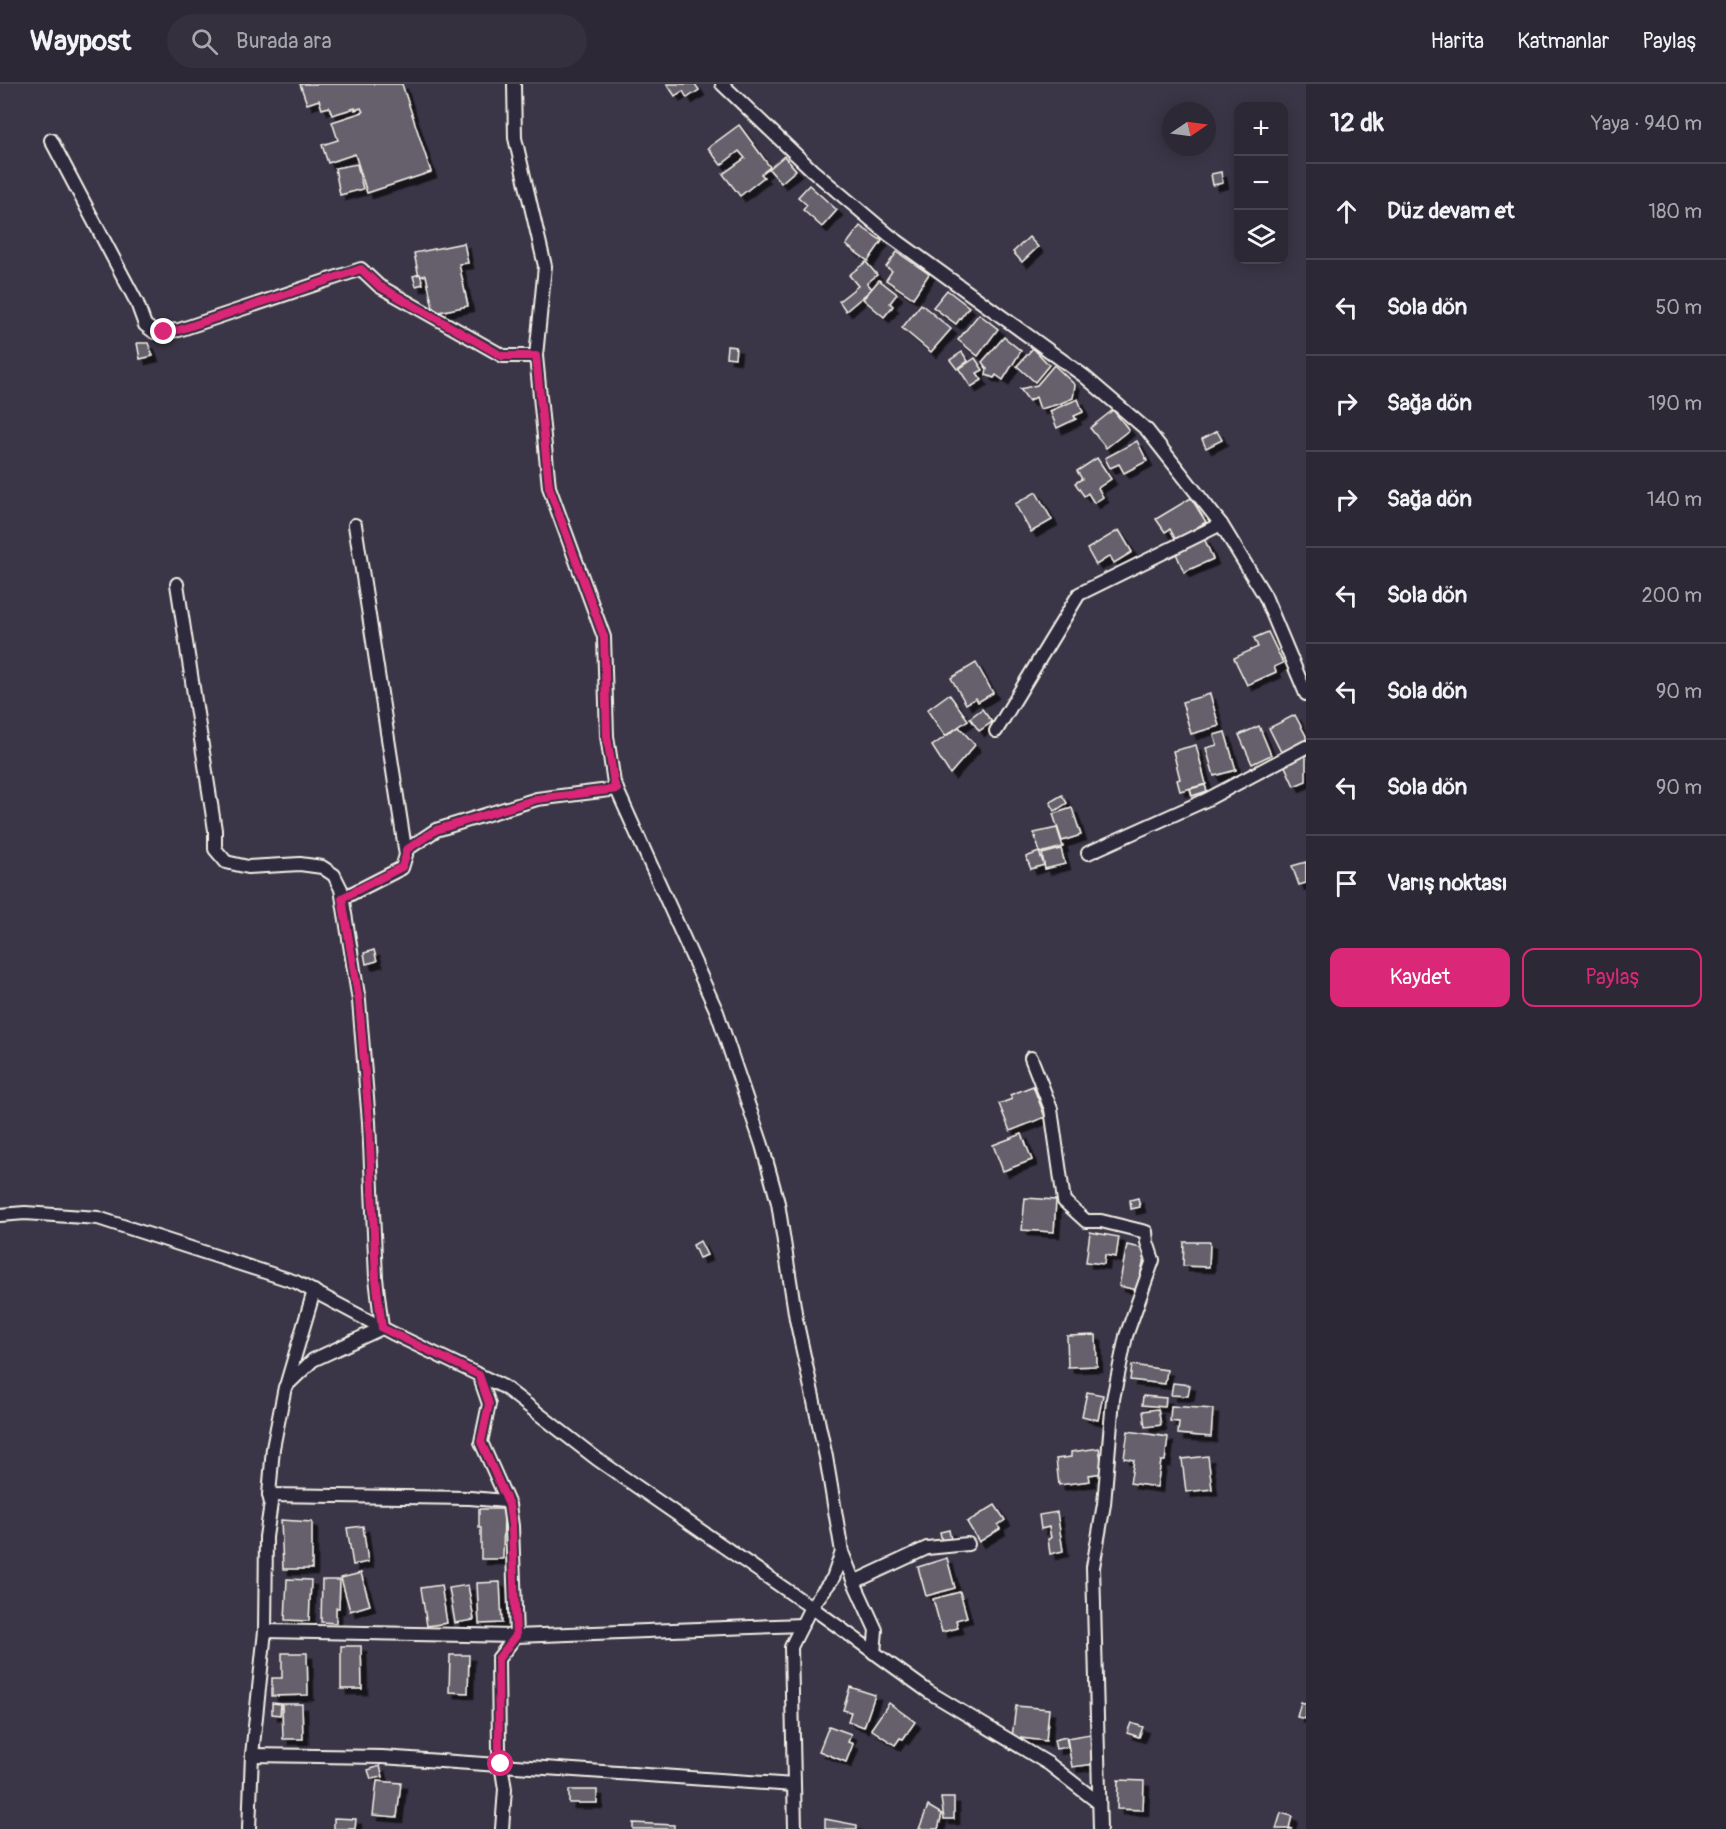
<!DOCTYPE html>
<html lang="tr">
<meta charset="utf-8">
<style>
body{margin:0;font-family:Pangolin,sans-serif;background:#34303d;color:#f1f3f6}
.controls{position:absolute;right:18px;top:18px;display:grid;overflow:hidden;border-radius:12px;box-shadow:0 3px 15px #0003}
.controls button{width:54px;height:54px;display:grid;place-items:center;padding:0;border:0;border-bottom:2px solid #484450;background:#2c2835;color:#f1f3f6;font:30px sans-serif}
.compass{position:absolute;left:1162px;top:18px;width:54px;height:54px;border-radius:50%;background:#2c2835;box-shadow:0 3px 15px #0003;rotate:77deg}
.stop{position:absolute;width:18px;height:18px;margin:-14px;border:4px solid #db2777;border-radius:50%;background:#fff}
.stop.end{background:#db2777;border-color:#fff;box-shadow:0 2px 6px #0008}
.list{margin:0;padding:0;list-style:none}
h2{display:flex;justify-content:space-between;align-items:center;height:78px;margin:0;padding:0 24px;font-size:26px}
h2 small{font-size:20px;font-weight:400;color:#a6a6ad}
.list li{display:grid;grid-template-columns:39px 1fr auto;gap:18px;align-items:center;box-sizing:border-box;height:96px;padding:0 24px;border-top:2px solid #484450}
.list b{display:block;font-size:22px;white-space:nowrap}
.list em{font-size:20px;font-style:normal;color:#a6a6ad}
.actions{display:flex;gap:12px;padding:18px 24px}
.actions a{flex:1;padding:14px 0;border:2px solid #db2777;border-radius:12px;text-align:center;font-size:21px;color:#db2777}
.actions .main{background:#db2777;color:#fff}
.icon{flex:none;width:33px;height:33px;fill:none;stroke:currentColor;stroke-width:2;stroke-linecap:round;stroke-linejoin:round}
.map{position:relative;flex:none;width:1306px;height:1745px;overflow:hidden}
header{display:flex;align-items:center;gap:36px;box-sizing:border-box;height:84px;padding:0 30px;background:#2c2835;border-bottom:2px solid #484450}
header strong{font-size:28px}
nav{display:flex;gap:33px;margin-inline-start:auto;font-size:21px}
.search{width:420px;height:54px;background:#34303d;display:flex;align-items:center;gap:15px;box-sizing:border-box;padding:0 21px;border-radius:33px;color:#a6a6ad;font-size:22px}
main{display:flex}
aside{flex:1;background:#2c2835}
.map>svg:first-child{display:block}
.building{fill:#65616c;stroke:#f4f1e8;stroke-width:1.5;filter:url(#shadow)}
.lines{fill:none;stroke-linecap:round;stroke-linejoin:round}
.street-casing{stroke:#f4f1e8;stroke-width:16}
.street{stroke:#2f2a3d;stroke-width:12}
.route{stroke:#db2777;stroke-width:8}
</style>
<header>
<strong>Waypost</strong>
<div class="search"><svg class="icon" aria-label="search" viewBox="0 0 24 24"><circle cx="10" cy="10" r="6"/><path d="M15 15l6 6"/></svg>Burada ara</div>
<nav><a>Harita</a><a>Katmanlar</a><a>Paylaş</a></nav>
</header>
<main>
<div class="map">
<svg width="1306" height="1745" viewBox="0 0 1306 1745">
<defs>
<filter id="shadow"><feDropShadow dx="5.5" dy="5.5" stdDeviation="0" flood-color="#0009"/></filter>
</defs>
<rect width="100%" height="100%" fill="#3b3647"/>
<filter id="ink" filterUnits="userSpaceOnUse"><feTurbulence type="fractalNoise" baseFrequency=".0167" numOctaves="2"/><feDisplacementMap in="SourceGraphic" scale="12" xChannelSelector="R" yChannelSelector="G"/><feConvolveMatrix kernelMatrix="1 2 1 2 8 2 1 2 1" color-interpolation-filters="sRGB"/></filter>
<g filter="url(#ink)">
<!-- building -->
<g class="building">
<polygon points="300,0 402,0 431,88 367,109 355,70 328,79 322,61 338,56 332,38 363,28 361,24 355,26 355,24 332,31 329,23 322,25 319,16 307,20"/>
<polygon points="667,0 695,0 699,6 687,14 683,7 675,12"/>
<polygon points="739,41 770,83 761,90 764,93 740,112 723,90 745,74 739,67 721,81 708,64"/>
<polygon points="784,72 796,86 781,99 769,85"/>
<polygon points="357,80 363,105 340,111 335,84"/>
<polygon points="1221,88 1223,99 1213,101 1211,90"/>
<polygon points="809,101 837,126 822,143 803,126 807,121 798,113"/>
<polygon points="860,142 882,157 868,177 846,161"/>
<polygon points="1029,153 1038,163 1022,178 1013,168"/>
<polygon points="464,159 468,179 459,180 468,222 434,229 426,191 419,193 414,169"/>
<polygon points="897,168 929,190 913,214 886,196 892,187 886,183"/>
<polygon points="866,178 877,191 867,199 872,205 846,227 839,217 858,202 849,191"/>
<polygon points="420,190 423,200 416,202 413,192"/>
<polygon points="879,196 897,210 890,219 893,222 884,233 863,215"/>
<polygon points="947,206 969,223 956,240 933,223"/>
<polygon points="921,220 951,245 931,268 902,244"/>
<polygon points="979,230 998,245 978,272 958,256"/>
<polygon points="1004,253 1021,267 1003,296 996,291 994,294 986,291 987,285 982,278"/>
<polygon points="137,259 148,259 153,272 140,275"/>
<polygon points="727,262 736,263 735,274 726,273"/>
<polygon points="1033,264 1049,281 1035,298 1017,282"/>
<polygon points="962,268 968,277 957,285 950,276"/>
<polygon points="975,274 983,286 977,289 982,296 971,303 959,285"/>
<polygon points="1054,281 1075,301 1073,314 1059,320 1040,325 1036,313 1029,317 1020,305 1037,301"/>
<polygon points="1078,315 1083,328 1074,332 1076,335 1057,344 1050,327"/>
<polygon points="1113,326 1129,346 1106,364 1090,344"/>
<polygon points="1217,347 1222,356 1206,364 1202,355"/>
<polygon points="1137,357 1147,377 1124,389 1119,380 1110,384 1105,374"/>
<polygon points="1097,374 1111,395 1098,404 1103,413 1094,419 1088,409 1084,412 1075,399 1082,395 1077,387"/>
<polygon points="1036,408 1052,436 1031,448 1015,420"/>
<polygon points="1191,414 1206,438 1176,456 1170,445 1165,448 1156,435"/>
<polygon points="1119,446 1132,468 1114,479 1110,472 1096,481 1087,465"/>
<polygon points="1204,454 1213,475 1184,488 1175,467"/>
<polygon points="1268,548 1283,579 1274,583 1276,588 1247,601 1234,574 1258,563 1254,554"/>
<polygon points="976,579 993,609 978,618 976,614 966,620 951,594"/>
<polygon points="949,610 968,636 945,652 927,626"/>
<polygon points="1210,610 1219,642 1191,650 1182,618"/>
<polygon points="982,625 992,638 979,647 970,634"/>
<polygon points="1295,631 1306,652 1306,660 1283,672 1269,644"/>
<polygon points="1259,642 1271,671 1252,680 1239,651"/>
<polygon points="959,643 975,661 950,690 932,662"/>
<polygon points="1225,648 1236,686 1214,692 1206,664 1217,661 1214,651"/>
<polygon points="1196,661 1206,700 1180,707 1177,696 1180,695 1173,667"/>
<polygon points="1306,670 1306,697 1294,702 1284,680"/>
<polygon points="1205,701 1207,707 1192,712 1190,705"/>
<polygon points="1062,711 1067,719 1055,727 1050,718"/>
<polygon points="1072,724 1081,751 1062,757 1053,730"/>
<polygon points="1057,744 1063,763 1040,769 1034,749"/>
<polygon points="1061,765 1065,780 1045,785 1042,770"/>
<polygon points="1039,768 1044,781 1031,785 1026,773"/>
<polygon points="1306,778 1306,799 1299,801 1292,782"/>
<polygon points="374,866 377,877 366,880 364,869"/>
<polygon points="1033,1002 1045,1033 1010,1047 999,1020 1012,1015 1010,1011"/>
<polygon points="1022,1050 1032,1076 1003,1087 993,1061"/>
<polygon points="1025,1114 1056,1116 1054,1148 1022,1146"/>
<polygon points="1138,1114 1140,1123 1131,1125 1130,1116"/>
<polygon points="1090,1148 1119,1153 1116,1173 1105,1171 1104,1180 1086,1178"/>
<polygon points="700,1157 707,1171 699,1174 693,1161"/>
<polygon points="1184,1158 1210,1158 1209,1183 1183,1182"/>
<polygon points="1127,1161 1146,1165 1137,1206 1119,1202"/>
<polygon points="1096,1251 1097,1282 1068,1283 1067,1252"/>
<polygon points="1132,1281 1167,1286 1165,1300 1130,1296"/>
<polygon points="1173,1299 1190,1301 1188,1312 1171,1311"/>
<polygon points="1087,1308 1103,1311 1098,1336 1082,1332"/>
<polygon points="1143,1312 1166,1314 1165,1323 1142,1321"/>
<polygon points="1171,1322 1213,1325 1211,1353 1178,1350 1179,1338 1170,1337"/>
<polygon points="1158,1325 1161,1341 1145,1343 1143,1327"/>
<polygon points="1128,1347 1168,1353 1165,1377 1161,1377 1157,1403 1130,1399 1134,1376 1124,1374"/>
<polygon points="1099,1364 1103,1389 1089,1391 1090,1397 1059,1401 1056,1375 1071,1373 1071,1368"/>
<polygon points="1208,1372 1212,1405 1186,1408 1182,1375"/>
<polygon points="995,1421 1005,1436 998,1441 1000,1445 979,1458 967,1438"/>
<polygon points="479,1425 504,1425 503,1475 481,1475 481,1444 479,1444"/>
<polygon points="1057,1428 1063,1467 1050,1470 1048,1455 1051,1454 1049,1443 1041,1445 1039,1431"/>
<polygon points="281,1436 312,1438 312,1485 283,1485"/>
<polygon points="363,1442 368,1478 353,1481 347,1444"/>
<polygon points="949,1446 951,1456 942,1458 940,1448"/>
<polygon points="947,1474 955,1504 926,1512 918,1483"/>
<polygon points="361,1489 370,1521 350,1527 341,1494"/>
<polygon points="287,1495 311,1496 309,1537 285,1536"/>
<polygon points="322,1496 340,1496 339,1524 336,1524 336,1539 321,1538"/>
<polygon points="500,1498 502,1539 479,1540 477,1499"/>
<polygon points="441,1501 447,1539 427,1542 421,1504"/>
<polygon points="468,1501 474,1536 455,1539 449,1504"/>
<polygon points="960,1508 967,1533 956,1536 958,1544 942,1548 933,1515"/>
<polygon points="341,1562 361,1562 362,1605 341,1605"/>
<polygon points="282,1569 307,1569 308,1611 272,1612 272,1594 282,1594"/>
<polygon points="450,1571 469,1571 468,1609 449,1608"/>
<polygon points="850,1603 875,1611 864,1643 848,1637 851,1628 843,1626"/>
<polygon points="1301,1618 1306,1620 1306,1635 1297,1633"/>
<polygon points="272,1619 281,1620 280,1631 272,1630"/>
<polygon points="889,1619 915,1638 903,1655 900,1654 895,1661 871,1645"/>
<polygon points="282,1620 302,1620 303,1655 283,1655"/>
<polygon points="1016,1622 1049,1625 1046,1657 1012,1653"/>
<polygon points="1131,1639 1143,1643 1139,1653 1127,1649"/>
<polygon points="829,1642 851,1650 848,1658 853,1660 846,1678 819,1667"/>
<polygon points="1090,1650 1095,1680 1072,1683 1067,1654"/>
<polygon points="1066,1653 1068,1663 1056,1665 1054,1656"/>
<polygon points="380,1682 383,1693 371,1695 368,1686"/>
<polygon points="1118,1696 1144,1697 1143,1726 1117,1725"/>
<polygon points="377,1697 401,1699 397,1733 373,1731"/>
<rect x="569" y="1706" width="28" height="13"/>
<polygon points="941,1714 954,1714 954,1735 944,1735"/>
<polygon points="928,1722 942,1730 938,1745 919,1745"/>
<polygon points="1281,1729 1292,1732 1289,1744 1292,1745 1276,1745"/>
<polygon points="334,1734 356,1735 355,1745 334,1745"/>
<polygon points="825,1735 857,1741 857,1745 825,1745"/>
<polygon points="633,1739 674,1741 674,1745 633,1745"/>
</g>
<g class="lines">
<defs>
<g id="street">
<polyline points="514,0 515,54 545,182 536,272 549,403 604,553 607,652 614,699 717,928 762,1061 778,1119 796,1235 826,1373 842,1468 854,1498 927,1464 968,1460"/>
<polyline points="722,0 812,86 889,151 1084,292 1147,346 1221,440 1265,512 1306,610"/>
<polyline points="51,56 137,219 145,241 154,248 179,246 361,185 379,202 503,272 536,272"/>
<polyline points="177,500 215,746 215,765 226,778 248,783 300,780 322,783 334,791 341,805 359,917 369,1038 376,1194 382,1244 313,1276 285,1303 273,1364 269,1411 271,1419 266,1453 265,1547 252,1671 249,1745"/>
<polyline points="996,647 1079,510 1221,440"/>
<polyline points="406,766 436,746 537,715 617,705"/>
<polyline points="1088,769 1206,716 1306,663"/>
<polyline points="343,814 402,784 406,771 355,441"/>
<polyline points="1031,974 1051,1025 1064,1117 1086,1137 1101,1137 1146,1148 1147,1158 1153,1176 1126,1252 1113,1315 1104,1420 1093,1483 1100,1745"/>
<polyline points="0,1131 25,1129 98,1134 296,1198 392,1249 504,1303 597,1375 811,1523 833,1494 842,1468"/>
<polyline points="479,1291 489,1320 481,1358 509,1421"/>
<polyline points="286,1302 314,1207"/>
<polyline points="269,1411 470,1414 505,1417 509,1421 512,1442 516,1552 498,1575 499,1667 505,1705 502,1745"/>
<polyline points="854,1498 876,1546 874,1569"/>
<polyline points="265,1547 516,1552 802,1541"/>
<polyline points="252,1671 382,1673 794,1701"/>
<polyline points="795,1745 791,1563 811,1523 929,1608 1049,1680 1099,1719"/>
</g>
</defs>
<!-- street casing -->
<use href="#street" class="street-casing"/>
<!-- street -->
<use href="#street" class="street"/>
</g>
</g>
<g class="lines" filter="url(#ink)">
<!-- route -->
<polyline class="route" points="164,248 179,246 361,185 379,202 502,272 536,272 549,403 604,553 607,652 614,699 617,705 537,715 436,746 406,766 406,771 402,783 342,814 359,917 369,1038 376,1194 382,1244 479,1291 489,1320 481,1358 509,1421 512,1442 516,1552 498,1575 499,1667 501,1680"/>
</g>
</svg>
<div class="controls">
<button>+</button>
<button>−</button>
<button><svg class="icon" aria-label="layers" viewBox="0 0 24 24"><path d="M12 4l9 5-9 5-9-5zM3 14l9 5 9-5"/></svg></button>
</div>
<svg class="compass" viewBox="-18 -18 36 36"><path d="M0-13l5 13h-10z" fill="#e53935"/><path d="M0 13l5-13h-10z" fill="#a6a6ad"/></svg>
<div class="stop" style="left:501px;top:1680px"></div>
<div class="stop end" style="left:164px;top:248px"></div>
</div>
<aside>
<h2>12 dk<small>Yaya · 940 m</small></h2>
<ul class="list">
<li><svg class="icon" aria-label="ahead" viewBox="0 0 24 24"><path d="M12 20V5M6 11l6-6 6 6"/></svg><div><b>Düz devam et</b></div><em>180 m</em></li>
<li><svg class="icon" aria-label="left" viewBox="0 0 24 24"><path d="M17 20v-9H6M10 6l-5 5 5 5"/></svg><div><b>Sola dön</b></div><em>50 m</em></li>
<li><svg class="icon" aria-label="right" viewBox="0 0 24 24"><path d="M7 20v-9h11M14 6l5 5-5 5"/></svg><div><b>Sağa dön</b></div><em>190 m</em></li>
<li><svg class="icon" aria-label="right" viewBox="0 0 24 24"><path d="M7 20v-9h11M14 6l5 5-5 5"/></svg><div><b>Sağa dön</b></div><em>140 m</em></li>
<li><svg class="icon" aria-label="left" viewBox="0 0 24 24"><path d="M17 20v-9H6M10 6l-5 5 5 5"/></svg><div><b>Sola dön</b></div><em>200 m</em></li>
<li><svg class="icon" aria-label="left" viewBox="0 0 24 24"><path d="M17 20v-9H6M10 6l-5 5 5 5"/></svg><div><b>Sola dön</b></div><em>90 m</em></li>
<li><svg class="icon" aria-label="left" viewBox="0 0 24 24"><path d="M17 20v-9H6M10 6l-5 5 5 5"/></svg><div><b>Sola dön</b></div><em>90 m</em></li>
<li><svg class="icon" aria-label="arrive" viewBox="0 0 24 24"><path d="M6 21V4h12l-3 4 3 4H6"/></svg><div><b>Varış noktası</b></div></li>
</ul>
<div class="actions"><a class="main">Kaydet</a><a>Paylaş</a></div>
</aside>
</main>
